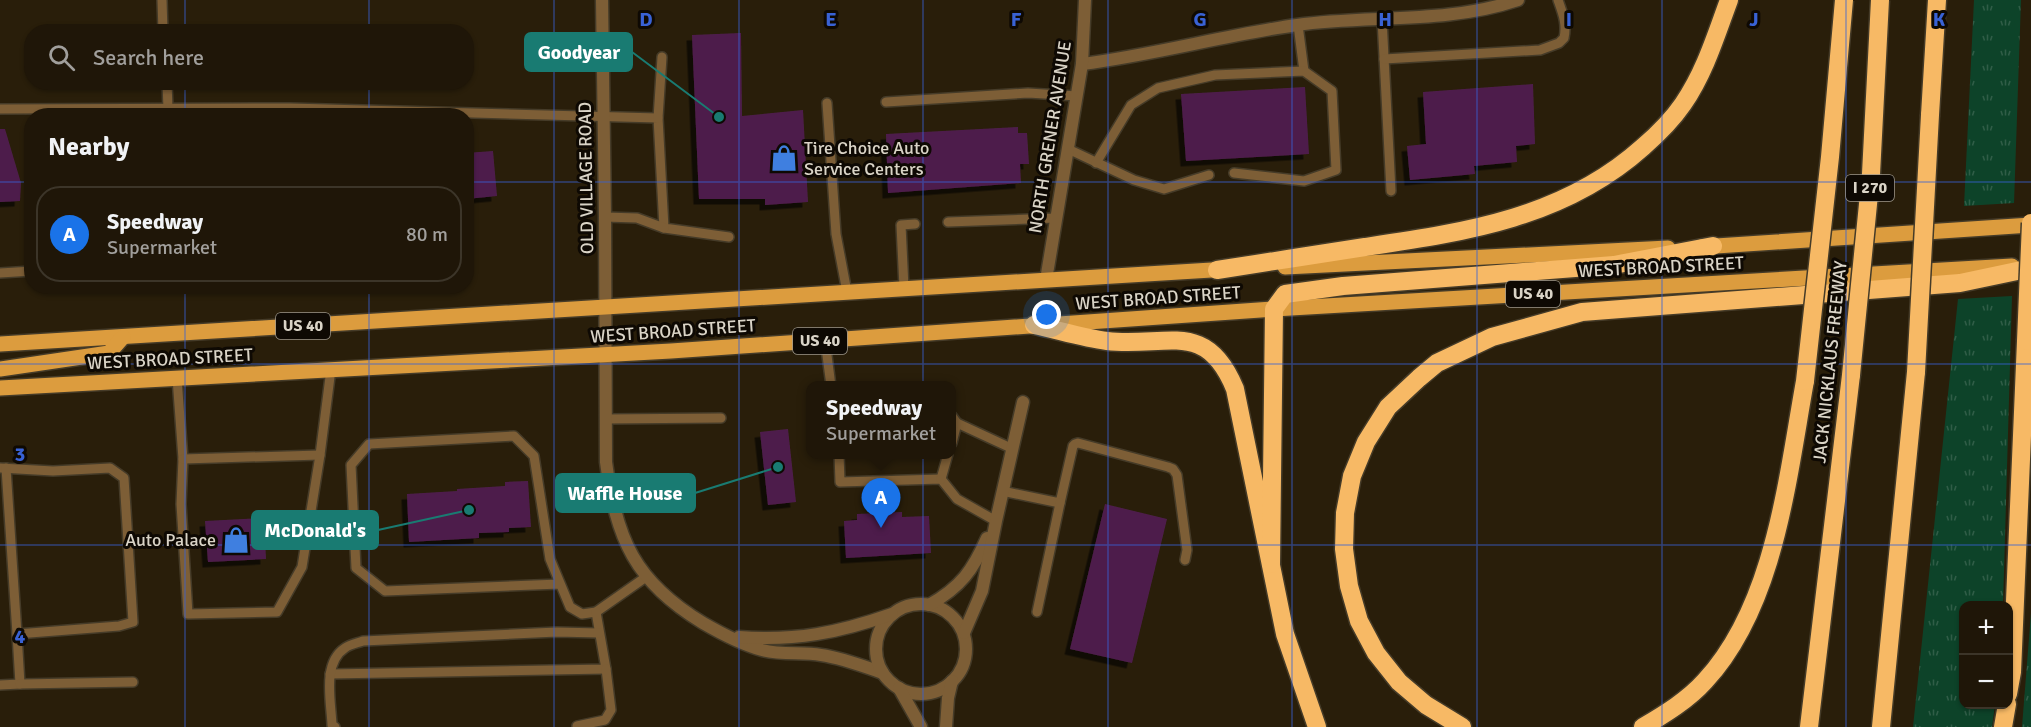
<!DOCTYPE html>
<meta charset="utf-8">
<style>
body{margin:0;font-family:Signika,sans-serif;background:#2c2316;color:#f1f3f6}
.controls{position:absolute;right:18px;bottom:18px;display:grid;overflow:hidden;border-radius:12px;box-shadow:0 2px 4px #0004}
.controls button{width:54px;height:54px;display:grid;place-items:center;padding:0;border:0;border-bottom:2px solid #3c3529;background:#1f1608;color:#f1f3f6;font:30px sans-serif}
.you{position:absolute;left:1047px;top:315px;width:21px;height:21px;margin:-15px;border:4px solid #fff;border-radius:50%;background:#1a73e8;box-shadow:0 0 0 9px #1a73e833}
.badge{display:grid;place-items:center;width:39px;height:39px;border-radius:50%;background:#1a73e8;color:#fff;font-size:20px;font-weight:700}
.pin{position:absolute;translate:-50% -50px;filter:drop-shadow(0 2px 3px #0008)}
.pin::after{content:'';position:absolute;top:32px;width:21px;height:18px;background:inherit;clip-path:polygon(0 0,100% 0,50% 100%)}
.popup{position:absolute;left:806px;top:381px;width:150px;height:78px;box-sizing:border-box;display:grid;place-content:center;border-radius:12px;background:#1f1608;filter:drop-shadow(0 2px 4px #0005);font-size:20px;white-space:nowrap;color:#a19f9c}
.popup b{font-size:22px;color:#f1f3f6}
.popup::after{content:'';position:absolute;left:50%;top:100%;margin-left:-12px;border:12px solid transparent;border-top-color:#1f1608}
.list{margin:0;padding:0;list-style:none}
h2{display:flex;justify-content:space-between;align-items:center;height:78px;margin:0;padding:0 24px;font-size:26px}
h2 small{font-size:20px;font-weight:400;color:#a19f9c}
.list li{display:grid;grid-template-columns:39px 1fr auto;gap:18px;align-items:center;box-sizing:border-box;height:96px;margin:0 12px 12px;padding:0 12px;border:2px solid #3c3529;border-radius:24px}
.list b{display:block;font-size:22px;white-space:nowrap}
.list p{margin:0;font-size:20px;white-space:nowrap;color:#a19f9c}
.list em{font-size:20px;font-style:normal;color:#a19f9c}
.icon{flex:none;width:33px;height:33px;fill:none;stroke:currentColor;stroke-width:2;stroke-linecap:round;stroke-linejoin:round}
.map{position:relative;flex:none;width:2031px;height:727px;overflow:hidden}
.search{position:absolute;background:#1f1608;box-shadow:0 2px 4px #0004;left:24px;top:24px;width:450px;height:66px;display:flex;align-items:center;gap:15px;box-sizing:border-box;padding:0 21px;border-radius:24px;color:#a19f9c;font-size:22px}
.panel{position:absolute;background:#1f1608;box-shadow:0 2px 4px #0004;left:24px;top:108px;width:450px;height:186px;border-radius:24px}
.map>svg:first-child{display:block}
.grass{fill:url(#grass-tufts)}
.building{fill:#4e1f4c;filter:url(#shadow)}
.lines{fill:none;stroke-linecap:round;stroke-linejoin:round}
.service-casing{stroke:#453b28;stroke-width:12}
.minor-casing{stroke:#453b28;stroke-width:15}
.primary-casing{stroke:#453b28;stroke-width:18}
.motorway-casing{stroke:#453b28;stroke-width:21}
.service{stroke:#7d5e36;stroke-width:9}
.minor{stroke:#7d5e36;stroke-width:12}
.primary{stroke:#dc9c3e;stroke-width:15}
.motorway{stroke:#f7b965;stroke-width:18}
.motorway-bridge-casing{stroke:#453b28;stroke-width:21;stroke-linecap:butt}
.motorway-bridge{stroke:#f7b965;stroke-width:18}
.grid{fill:none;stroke:#3962d5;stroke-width:1.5;stroke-opacity:0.55}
.labels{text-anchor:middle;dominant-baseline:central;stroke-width:6;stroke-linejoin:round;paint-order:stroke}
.shield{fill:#0e0903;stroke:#9d978c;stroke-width:1.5}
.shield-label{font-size:16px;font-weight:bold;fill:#dad4c7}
.street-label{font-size:18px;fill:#dad4c7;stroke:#0e0903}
.poi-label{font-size:18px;fill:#dad4c7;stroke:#0e0903;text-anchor:start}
.grid-label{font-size:20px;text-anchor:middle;font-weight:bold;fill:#3962d5;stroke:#0e0903;stroke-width:6;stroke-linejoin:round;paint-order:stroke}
.leader{fill:none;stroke:#197b72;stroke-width:2}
.callout-dot{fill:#197b72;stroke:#0e0903;stroke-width:2}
.callout{fill:#197b72;stroke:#197b72;stroke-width:2}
.callout-label{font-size:20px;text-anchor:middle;font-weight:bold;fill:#fff}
</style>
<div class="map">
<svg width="2031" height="727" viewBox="0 0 2031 727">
<defs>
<pattern id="grass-tufts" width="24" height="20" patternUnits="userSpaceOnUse" patternTransform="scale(1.5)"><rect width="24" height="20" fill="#0d4329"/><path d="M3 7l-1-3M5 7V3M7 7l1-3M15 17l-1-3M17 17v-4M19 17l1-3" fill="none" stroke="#305d47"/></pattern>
<filter id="shadow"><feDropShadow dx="-5.5" dy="5.5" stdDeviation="0" flood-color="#0009"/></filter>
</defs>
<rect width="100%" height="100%" fill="#291e0a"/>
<!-- grass -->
<g class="grass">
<polygon points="1974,0 2021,0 2014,203 1964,206"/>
<polygon points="2012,296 2003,605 1964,606 1964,704 1995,705 1992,727 1913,727 1958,299"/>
<polygon points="2031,613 2031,727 2022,727"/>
</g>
<!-- building -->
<g class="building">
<polygon points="741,33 742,116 803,110 808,202 765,205 765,199 699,199 692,35"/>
<polygon points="1533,84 1535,144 1516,146 1517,162 1474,166 1475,174 1410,180 1407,146 1426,144 1423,92"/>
<polygon points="1305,87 1309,154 1186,161 1181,94"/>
<polygon points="1018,127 1018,133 1027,133 1029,164 1020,164 1021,183 888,193 886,134"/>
<polygon points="0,129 5,129 21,183 20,201 0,202"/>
<polygon points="493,151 497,196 466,199 466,153"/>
<polygon points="788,429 796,502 768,505 760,432"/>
<polygon points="528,481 531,527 509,528 509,532 479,533 479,538 409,542 407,494 457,491 457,489 505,486 505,482"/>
<polygon points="1105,504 1167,519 1132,663 1070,649"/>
<polygon points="902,512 902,517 929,516 931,553 846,558 844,521 857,520 857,514"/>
<polygon points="264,518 266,559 208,562 205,521"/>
</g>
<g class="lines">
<defs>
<g id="service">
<polyline points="162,0 163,32"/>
<polyline points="1382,19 1391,191"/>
<polyline points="1298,25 1304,71"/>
<path d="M 1384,59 L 1540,50 L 1559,43 L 1564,38 C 1567,24 1563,14 1558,0"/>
<polyline points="167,82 168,109"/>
<polyline points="886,102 1028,93 1077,96"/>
<polyline points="827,103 836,234 847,292"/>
<polyline points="0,109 290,108 658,118 664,228 729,237"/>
<polyline points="658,118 662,57"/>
<polyline points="1068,149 1134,180 1164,189 1209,175"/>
<polyline points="1096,163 1131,105 1158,88 1215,75 1304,71 1332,91 1336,170 1304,181 1234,173"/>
<polyline points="605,217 637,218 664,228"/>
<polyline points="948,222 1056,218"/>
<polyline points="0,273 32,271"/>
<polyline points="904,288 901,225 915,224"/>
<polyline points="825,340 831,386"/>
<polyline points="177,378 183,459 181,504 188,614 277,612 302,567 320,455 331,369"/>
<polyline points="952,416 957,423 952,443"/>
<polyline points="605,419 721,418"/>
<polyline points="957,423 1013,449"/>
<polyline points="839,454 840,482 941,479 957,499 996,521"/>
<polyline points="183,459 320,455"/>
<polyline points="0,468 53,471 110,468 124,478 133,622 119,626 17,634 20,684 0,685"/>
<polyline points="6,468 17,634"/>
<polyline points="941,479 948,454"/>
<polyline points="1002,491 1060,503 1073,446 1075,444 1078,443 1168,467 1173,469 1177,475 1187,550 1185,560"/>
<polyline points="560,584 385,591 356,568 351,465 369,444 514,436 534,456 550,559 570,607 582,614 596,612 646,577"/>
<polyline points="1037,612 1060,503"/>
<polyline points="330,674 606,669 596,612"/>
<polyline points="20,684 133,682"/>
<polyline points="577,726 605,720 611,710 606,669"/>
<path d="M 335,727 L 332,725 C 331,701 322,663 345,648 C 350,644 358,643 363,641 L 557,632 L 599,633"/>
</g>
<g id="minor">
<path d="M 602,0 L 605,217 L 606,462 C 616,539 635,582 703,623 C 722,634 741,644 762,650 C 782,655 801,652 821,655 C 842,658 863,666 883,673"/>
<path d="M 1082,64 C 1154,55 1225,35 1297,25 C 1370,15 1447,24 1518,0"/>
<polyline points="1046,280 1082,64 1085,0"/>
<circle cx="921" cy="649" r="45"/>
<path d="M 929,605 C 961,587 973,570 987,538"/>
<polyline points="964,633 982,591 996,521 1023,402"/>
<path d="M 739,637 C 796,641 838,633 892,614"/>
<polyline points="899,688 921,727"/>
<polyline points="946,727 948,698 952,681"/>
</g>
<g id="primary">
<polyline points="1701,247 2031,225"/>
<polyline points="1285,267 1668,248"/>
<polyline points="0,344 1228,269"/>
<polyline points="0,369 109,353 123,337"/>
<polyline points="0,388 671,351 1274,309 2012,266"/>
</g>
<g id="motorway">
<polyline points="1930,115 1937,0"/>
<path d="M 1217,270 C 1266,262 1316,255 1365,247 C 1466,232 1564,218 1643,147 C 1658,134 1672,120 1683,104 C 1705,72 1716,35 1729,0"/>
<path d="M 1034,325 C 1058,330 1083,338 1107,341 C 1166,348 1206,318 1235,389 L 1285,634 L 1317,727"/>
<polyline points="1271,564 1274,309 1285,294 1343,286 1614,265 1713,246"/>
<polyline points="2008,694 2012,672 2026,341"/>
<polyline points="1462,727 1426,705 1399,682 1376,653 1359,621 1349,586 1344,549 1345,513 1352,476 1366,442 1388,407 1419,378 1437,363 1492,337 1582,312 1960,283 2031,268"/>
<path d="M 1643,727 C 1665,714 1688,700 1705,681 C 1775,605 1787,480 1805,381"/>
<polyline points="1809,727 1851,375"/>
<polyline points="1881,727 1916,372"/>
<polyline points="2003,727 2007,704"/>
</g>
</defs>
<!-- service casing -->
<use href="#service" class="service-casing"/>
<!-- minor casing -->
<use href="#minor" class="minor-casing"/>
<!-- primary casing -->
<use href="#primary" class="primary-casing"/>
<!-- motorway casing -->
<use href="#motorway" class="motorway-casing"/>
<!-- service -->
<use href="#service" class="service"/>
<!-- minor -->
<use href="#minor" class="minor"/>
<!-- primary -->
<use href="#primary" class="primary"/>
<!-- motorway -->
<use href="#motorway" class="motorway"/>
<defs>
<g id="motorway-bridge">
<polyline points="2026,341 2031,223"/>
<polyline points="1916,372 1930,115"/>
<polyline points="1851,375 1871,174 1880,0"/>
<polyline points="1805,381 1830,157 1844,0"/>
</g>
</defs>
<!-- motorway-bridge casing -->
<use href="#motorway-bridge" class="motorway-bridge-casing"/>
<!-- motorway-bridge -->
<use href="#motorway-bridge" class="motorway-bridge"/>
</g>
<!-- grid -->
<path class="grid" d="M 185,0 L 185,32M 369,0 L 369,32M 554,0 L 554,727M 739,0 L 739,727M 923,0 L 923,727M 1108,0 L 1108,727M 1292,0 L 1292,727M 1477,0 L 1477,727M 1662,0 L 1662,727M 1846,0 L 1846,727M 185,82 L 185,116M 369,82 L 369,116M 0,182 L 32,182M 466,182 L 2031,182M 185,286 L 185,727M 369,286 L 369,727M 0,364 L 2031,364M 0,545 L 2031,545"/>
<!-- icons -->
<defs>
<symbol id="shop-bare" viewBox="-9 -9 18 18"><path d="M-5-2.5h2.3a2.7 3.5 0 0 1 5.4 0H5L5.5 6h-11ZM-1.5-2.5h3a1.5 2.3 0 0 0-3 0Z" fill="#3f7fe0" stroke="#0e0903" stroke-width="2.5" paint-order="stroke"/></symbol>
</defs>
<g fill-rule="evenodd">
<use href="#shop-bare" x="765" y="139" width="38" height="38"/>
<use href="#shop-bare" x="217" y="521" width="38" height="38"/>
</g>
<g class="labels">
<!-- shield labels -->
<g class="shield">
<rect x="1846" y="175" width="48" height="26" rx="4.5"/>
<rect x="1506" y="281" width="54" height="26" rx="4.5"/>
<rect x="276" y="313" width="54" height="26" rx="4.5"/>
<rect x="793" y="328" width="54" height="26" rx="4.5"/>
</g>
<g class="shield-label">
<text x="1870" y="188">I 270</text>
<text x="1533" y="294">US 40</text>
<text x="303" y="326">US 40</text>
<text x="820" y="341">US 40</text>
</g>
<!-- street labels -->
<g class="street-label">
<text transform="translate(1050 137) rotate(-81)">NORTH GRENER AVENUE</text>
<text transform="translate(586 178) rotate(-91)">OLD VILLAGE ROAD</text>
<text transform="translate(1661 267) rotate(-3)">WEST BROAD STREET</text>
<text transform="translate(1158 298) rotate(-4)">WEST BROAD STREET</text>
<text transform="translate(673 331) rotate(-4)">WEST BROAD STREET</text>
<text transform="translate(170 359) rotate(-3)">WEST BROAD STREET</text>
<text transform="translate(1830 362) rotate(-84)">JACK NICKLAUS FREEWAY</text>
</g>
<!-- poi labels -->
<g class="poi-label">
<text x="804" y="148">Tire Choice Auto<tspan x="804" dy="21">Service Centers</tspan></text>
<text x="216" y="540" text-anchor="end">Auto Palace</text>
</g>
</g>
<g class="grid-label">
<text x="646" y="26">D</text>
<text x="831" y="26">E</text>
<text x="1016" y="26">F</text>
<text x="1200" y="26">G</text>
<text x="1385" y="26">H</text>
<text x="1569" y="26">I</text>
<text x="1754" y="26">J</text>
<text x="1939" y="26">K</text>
<text x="20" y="461">3</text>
<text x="20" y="643">4</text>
</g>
<!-- callouts -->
<path class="leader" d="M719 117L632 52M778 467L695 493M469 510L378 530"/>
<g class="callout-dot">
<circle cx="719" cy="117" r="6"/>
<circle cx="778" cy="467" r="6"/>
<circle cx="469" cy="510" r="6"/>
</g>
<g class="callout">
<rect x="525" y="33" width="107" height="38" rx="6"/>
<rect x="556" y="474" width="139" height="38" rx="6"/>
<rect x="252" y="511" width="126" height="38" rx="6"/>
</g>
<g class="callout-label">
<text x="579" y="59">Goodyear</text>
<text x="625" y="500">Waffle House</text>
<text x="315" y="537">McDonald's</text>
</g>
</svg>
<div class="controls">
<button>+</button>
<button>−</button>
</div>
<div class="you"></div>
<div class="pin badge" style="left:881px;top:528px">A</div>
<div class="popup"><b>Speedway</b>Supermarket</div>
<div class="search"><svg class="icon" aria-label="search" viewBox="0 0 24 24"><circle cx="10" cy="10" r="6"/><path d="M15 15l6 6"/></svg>Search here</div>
<section class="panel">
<h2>Nearby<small></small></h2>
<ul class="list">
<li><span class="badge">A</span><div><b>Speedway</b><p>Supermarket</p></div><em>80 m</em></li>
</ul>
</section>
</div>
